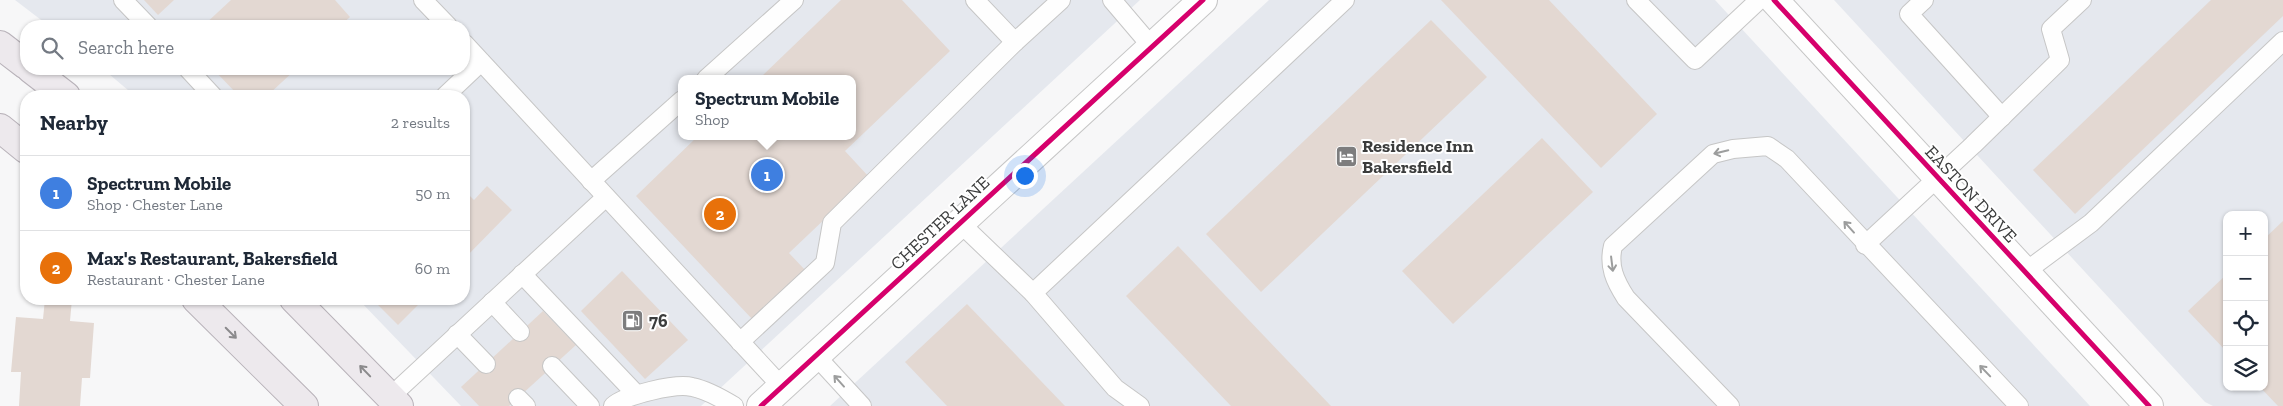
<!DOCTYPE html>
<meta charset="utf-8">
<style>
body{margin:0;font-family:"Zilla Slab",serif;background:#f6f6f7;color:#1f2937}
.controls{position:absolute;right:15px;bottom:15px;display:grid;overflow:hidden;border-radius:10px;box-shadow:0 1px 4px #0004}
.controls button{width:45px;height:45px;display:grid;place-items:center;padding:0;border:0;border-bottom:1px solid #e0e1e3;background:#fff;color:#1f2937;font:25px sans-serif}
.you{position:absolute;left:1024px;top:175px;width:18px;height:18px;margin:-12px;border:4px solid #fff;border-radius:50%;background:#1a73e8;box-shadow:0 0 0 8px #1a73e833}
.badge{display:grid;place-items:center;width:32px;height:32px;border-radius:50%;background:#2563eb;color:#fff;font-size:16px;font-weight:700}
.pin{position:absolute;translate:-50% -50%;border:2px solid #fff;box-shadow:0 1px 5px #0006}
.popup{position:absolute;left:678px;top:75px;width:178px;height:65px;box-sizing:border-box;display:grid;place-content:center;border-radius:10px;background:#fff;filter:drop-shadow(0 1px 4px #0005);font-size:16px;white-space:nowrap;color:#747a83}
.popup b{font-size:19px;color:#1f2937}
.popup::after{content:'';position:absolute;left:50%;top:100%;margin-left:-10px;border:10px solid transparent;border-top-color:#fff}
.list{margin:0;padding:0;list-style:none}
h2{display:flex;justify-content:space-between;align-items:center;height:65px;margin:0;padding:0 20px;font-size:21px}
h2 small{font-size:16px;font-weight:400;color:#747a83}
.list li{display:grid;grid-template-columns:32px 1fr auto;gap:15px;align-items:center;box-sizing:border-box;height:75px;padding:0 20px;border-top:1px solid #e0e1e3}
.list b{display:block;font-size:19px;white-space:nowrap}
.list p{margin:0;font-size:16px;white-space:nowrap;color:#747a83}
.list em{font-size:16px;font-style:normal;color:#747a83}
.icon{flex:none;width:28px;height:28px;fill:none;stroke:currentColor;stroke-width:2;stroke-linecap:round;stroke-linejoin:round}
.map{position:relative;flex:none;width:2283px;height:406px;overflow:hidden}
.search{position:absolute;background:#fff;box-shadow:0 1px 4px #0004;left:20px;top:20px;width:450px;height:55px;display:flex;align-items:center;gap:12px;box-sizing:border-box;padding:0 18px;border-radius:20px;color:#747a83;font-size:19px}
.panel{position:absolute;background:#fff;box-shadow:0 1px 4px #0004;left:20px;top:90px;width:450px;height:215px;border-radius:20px}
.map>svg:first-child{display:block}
.built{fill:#e5e8ee;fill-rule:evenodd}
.building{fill:#e3d8d2}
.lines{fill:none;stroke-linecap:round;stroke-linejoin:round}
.lane-casing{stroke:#c6c6c6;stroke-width:20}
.street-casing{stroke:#c6c6c6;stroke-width:30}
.secondary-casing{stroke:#c6c6c6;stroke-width:30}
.primary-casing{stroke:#b8b2b9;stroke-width:30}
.lane{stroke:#fefefe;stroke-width:18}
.street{stroke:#fefefe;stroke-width:28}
.secondary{stroke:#fefefe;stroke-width:28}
.primary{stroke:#ede9ed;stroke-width:28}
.cycleway-casing{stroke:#fff;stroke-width:8}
.cycleway{stroke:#d6006c;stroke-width:5}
.oneway{stroke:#9c9d9d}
.oneway2{stroke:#8b8a8c}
.labels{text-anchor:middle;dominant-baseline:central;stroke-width:4;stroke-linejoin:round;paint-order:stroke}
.poi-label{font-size:18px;font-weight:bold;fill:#3b3c3c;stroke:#fff;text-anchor:start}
.street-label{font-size:18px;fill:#3b3c3c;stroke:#fff}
</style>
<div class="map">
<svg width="2283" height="406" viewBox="0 0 2283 406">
<rect width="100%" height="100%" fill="#f7f7f8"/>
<!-- built -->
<g class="built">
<path d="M 15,0 L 1140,0 L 701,406 L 461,406 L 358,299 L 464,299 L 464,96 L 135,96 L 103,69 L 464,69 L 464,26 L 49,26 ZM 682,79 L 852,79 L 852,136 L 682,136 Z"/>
<polygon points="1269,0 1715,0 2090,406 830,406"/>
<path d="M 1834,0 L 2283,0 L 2283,406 L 2213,406 L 2205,402 ZM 2227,215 L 2264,215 L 2264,387 L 2227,387 Z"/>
</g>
<!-- building -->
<g class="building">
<polygon points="144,0 174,0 158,15"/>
<polygon points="231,0 335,0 350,17 340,26 203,26"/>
<polygon points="841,0 902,0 950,51 845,151 869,177 789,253 806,271 753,320 636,196 698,136 852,136 852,79 759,79"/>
<polygon points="1441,0 1549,0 1657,114 1601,168"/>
<polygon points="2211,0 2283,0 2283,16 2075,214 2033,170"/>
<polygon points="1431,20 1487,77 1261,292 1206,234"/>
<polygon points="213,69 296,69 267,96 239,96"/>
<polygon points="1542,138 1593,192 1453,324 1402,271"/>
<polygon points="487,186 512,210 464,259 464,190 474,200"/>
<polygon points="2283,221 2283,406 2278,406 2260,387 2264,387 2264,239"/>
<polygon points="1178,246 1331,406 1231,406 1126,296"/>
<polygon points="622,271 688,340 645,379 581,311"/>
<polygon points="2227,274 2227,352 2188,311"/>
<polygon points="45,299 72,299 70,321 94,323 90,378 82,378 80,406 19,406 21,372 11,372 16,317 43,319"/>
<polygon points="372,299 424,299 398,325"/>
<polygon points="967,304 1065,406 947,406 905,362"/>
<polygon points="543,311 576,345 509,406 479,406 461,387"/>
</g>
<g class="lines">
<defs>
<g id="lane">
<polyline points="123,0 148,26"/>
<polyline points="423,0 448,26"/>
<polyline points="975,0 1015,42 1061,0"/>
<polyline points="1112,0 1152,47"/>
<polyline points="1636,0 1695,60 1759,0"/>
<polyline points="1924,0 1909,14 2002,117"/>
<polyline points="464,43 782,387"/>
<polyline points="188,69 213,96"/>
<polyline points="706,79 794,0"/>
<polyline points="445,96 481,62"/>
<polyline points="591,181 682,100"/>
<polyline points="960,223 1033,293 1345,0"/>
<polyline points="1865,245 1973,145 2060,60 2051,29 2082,0"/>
<polyline points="2025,272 2091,223 2283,41"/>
<polyline points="522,274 636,394"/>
<polyline points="1033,293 1115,388 1140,406"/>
<polyline points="492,302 520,332"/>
<polyline points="457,334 486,364"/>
<polyline points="740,342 825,263 832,223 1015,42"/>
<polyline points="816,356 862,406"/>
<polyline points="552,366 590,406"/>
<polyline points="390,397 606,197"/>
<polyline points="518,398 526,406"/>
<path d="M 613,406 C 625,395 676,383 692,387 C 707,390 721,398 734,406"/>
<path d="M 1730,406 L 1626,298 C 1615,281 1608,266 1613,246 L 1713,154 L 1733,149 L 1768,146 L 1787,159 L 2019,406"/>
</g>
<polyline id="street" points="1774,0 2149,406"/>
<polyline id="secondary" points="761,406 1203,0"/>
<g id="primary">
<polyline points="0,45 26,65"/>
<polyline points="31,69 66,96"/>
<polyline points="0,128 26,149"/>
<polyline points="196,299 304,406"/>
<polyline points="294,299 399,406"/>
</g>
</defs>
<!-- lane casing -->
<use href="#lane" class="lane-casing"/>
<!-- street casing -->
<use href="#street" class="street-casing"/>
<!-- secondary casing -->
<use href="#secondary" class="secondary-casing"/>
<!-- primary casing -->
<use href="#primary" class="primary-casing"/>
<!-- lane -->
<use href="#lane" class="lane"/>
<!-- street -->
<use href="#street" class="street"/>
<!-- secondary -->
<use href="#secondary" class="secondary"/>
<!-- primary -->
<use href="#primary" class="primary"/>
<defs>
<g id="cycleway">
<polyline points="1774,0 2149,406"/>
<polyline points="761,406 1203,0"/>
</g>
</defs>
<!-- cycleway casing -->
<use href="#cycleway" class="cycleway-casing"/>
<!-- cycleway -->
<use href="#cycleway" class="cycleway"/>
</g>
<!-- one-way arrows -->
<defs><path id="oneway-shaft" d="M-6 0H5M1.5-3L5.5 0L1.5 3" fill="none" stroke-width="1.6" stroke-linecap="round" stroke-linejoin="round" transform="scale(1.25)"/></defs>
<g class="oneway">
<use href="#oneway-shaft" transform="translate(1721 152) rotate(166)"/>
<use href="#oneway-shaft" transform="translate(1849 227) rotate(-132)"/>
<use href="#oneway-shaft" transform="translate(1612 264) rotate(83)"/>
<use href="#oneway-shaft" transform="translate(1985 371) rotate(-134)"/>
<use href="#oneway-shaft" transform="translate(839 381) rotate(-132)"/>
</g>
<g class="oneway2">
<use href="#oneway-shaft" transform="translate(231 333) rotate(45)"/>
<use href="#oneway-shaft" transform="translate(365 371) rotate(-134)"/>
</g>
<!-- icons -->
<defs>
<symbol id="hotel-square" viewBox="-11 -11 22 22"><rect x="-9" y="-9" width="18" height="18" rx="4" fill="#7d7d7e" stroke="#fff"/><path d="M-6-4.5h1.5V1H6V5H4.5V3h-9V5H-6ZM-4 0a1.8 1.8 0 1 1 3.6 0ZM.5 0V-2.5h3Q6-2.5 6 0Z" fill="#fff"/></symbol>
<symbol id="fuel-square" viewBox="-11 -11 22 22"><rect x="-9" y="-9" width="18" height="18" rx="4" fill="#7d7d7e" stroke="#fff"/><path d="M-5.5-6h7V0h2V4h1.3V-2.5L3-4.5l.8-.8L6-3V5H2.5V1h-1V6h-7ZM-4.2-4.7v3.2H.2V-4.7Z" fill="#fff"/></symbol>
</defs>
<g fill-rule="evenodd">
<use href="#hotel-square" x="1334" y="144" width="25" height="25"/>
<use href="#fuel-square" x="620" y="308" width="25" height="25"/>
</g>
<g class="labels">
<!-- poi labels -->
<g class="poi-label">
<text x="1362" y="146">Residence Inn<tspan x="1362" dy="21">Bakersfield</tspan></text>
<text x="649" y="321">76</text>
</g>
<!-- street labels -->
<g class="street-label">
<text transform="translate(1971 194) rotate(47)">EASTON DRIVE</text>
<text transform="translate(940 223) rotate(-43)">CHESTER LANE</text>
</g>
</g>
</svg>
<div class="controls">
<button>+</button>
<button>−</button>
<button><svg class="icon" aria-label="locate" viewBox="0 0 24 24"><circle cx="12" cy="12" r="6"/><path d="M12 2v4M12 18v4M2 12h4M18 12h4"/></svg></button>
<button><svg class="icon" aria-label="layers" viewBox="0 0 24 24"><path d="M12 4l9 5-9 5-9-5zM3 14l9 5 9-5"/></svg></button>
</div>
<div class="you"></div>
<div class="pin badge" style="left:767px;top:175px;background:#3f7fe0">1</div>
<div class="popup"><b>Spectrum Mobile</b>Shop</div>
<div class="pin badge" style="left:720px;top:214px;background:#e8710a">2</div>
<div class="search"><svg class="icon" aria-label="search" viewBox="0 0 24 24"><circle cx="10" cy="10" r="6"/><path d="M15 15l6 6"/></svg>Search here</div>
<section class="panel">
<h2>Nearby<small>2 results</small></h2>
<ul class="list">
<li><span class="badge" style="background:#3f7fe0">1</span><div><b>Spectrum Mobile</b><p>Shop · Chester Lane</p></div><em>50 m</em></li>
<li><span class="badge" style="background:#e8710a">2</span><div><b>Max's Restaurant, Bakersfield</b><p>Restaurant · Chester Lane</p></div><em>60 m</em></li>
</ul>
</section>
</div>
